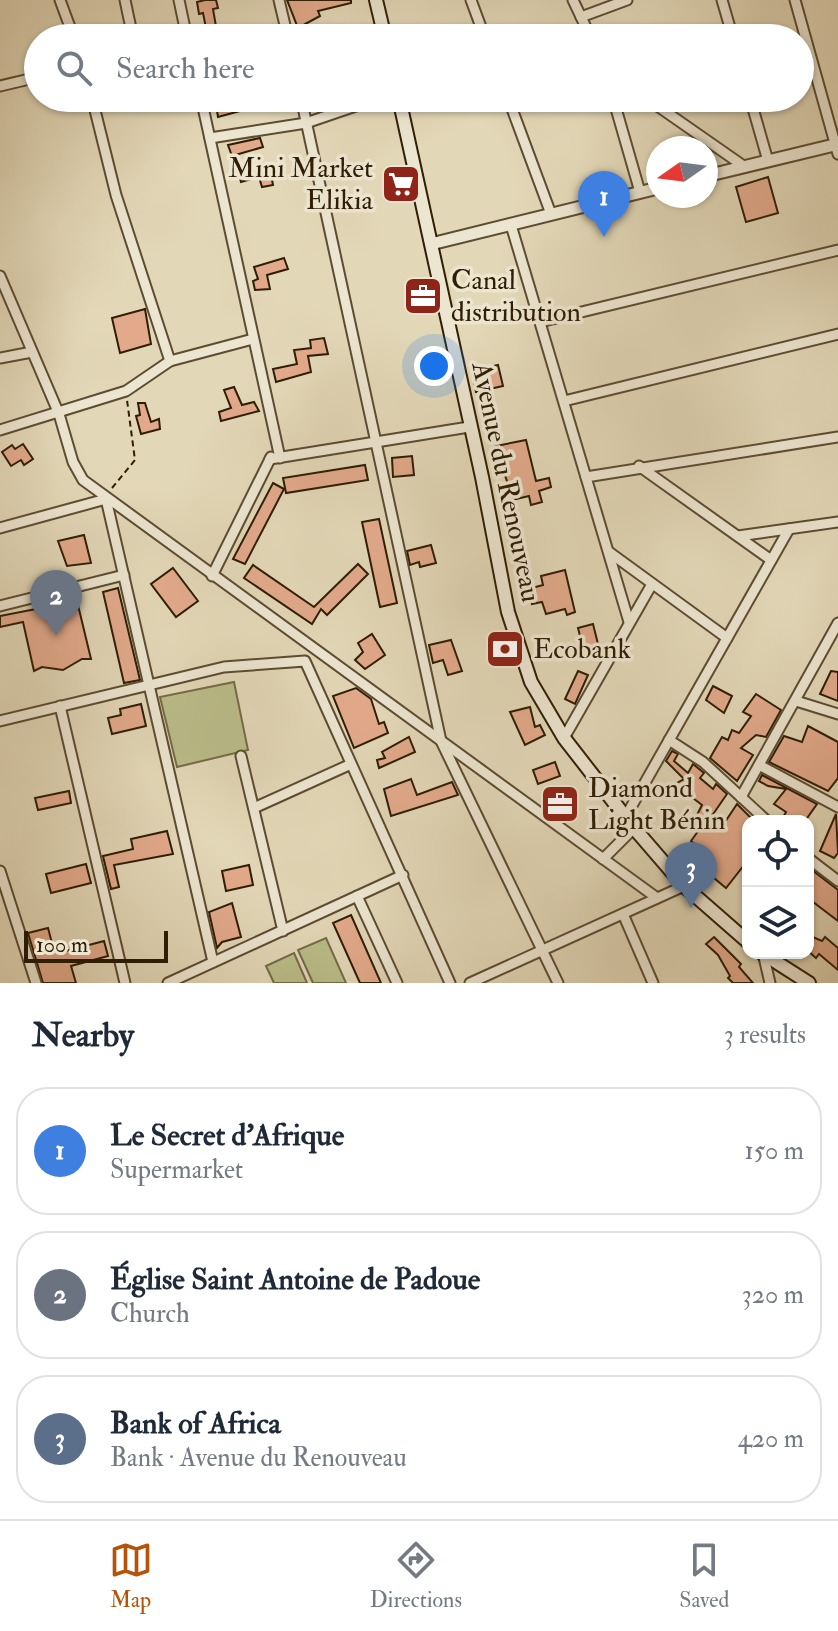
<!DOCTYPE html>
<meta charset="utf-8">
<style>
body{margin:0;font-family:"IM FELL Double Pica",serif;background:#f2f2f3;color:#1f2937}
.controls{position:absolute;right:24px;bottom:24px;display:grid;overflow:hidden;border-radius:16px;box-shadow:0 2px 6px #0004}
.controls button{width:72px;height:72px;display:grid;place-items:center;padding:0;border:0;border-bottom:2px solid #e0e1e3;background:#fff;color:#1f2937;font:40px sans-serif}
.compass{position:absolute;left:646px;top:136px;width:72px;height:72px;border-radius:50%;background:#fff;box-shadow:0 2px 6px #0004;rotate:256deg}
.scale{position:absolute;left:24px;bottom:20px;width:144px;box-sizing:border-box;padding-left:8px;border:4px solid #2f1d04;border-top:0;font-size:22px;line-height:28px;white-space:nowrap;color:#2f1d04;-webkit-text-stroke:6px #ece5d0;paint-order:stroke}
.you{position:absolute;left:434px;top:366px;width:28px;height:28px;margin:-20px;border:6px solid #fff;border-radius:50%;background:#1a73e8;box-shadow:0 0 0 12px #1a73e833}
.badge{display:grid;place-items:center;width:52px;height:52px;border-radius:50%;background:#b45309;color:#fff;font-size:26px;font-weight:700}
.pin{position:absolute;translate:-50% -66px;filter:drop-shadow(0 2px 4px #0008)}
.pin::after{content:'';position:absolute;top:42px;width:28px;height:24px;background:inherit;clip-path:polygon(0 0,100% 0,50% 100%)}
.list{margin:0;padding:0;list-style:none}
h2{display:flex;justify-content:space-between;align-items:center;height:104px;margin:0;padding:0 32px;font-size:34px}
h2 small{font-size:26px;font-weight:400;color:#747a83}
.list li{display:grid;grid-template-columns:52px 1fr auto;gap:24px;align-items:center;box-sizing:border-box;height:128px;margin:0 16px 16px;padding:0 16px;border:2px solid #e0e1e3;border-radius:32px}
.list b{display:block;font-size:30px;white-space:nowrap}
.list p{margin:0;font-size:26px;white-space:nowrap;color:#747a83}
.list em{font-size:26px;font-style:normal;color:#747a83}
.icon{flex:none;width:44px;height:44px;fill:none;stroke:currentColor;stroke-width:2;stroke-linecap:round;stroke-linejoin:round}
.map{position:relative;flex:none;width:838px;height:983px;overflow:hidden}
.search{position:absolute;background:#fff;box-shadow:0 2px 6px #0004;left:24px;right:24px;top:24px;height:88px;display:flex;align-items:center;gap:20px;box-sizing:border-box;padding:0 28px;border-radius:44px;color:#747a83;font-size:30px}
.sheet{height:536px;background:#fff}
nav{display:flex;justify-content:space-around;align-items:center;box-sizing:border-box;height:112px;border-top:2px solid #e0e1e3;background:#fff;font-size:22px;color:#747a83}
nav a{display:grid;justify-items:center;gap:4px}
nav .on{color:#b45309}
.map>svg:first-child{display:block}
.green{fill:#babc89;stroke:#746c46;stroke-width:2}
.building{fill:#e2aa8b;stroke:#2f1d04;stroke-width:2}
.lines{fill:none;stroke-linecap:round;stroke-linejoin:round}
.minor-casing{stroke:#5c4c31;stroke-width:13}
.tertiary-casing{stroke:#5c4c31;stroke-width:15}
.secondary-casing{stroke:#2f1d04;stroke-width:16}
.path{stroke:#2f1d04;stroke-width:2;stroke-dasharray:6 4;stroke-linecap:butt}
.minor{stroke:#ece5d0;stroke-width:9}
.tertiary{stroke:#ece5d0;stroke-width:11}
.secondary{stroke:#ece5d0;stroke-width:12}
.labels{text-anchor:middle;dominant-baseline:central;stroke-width:7;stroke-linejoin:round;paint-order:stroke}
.poi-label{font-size:28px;fill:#2f1d04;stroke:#ece5d0;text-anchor:start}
.street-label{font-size:28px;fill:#2f1d04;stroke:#ece5d0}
</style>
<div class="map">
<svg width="838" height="983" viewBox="0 0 838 983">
<rect width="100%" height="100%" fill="#e2d7b7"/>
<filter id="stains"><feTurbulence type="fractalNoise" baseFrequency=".0025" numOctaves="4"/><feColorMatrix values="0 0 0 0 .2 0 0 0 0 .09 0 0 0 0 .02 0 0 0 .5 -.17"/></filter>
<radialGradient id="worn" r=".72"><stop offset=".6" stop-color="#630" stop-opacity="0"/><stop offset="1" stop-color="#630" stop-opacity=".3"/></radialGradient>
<!-- green -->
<g class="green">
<polygon points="234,682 248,750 177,767 160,697"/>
<polygon points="326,938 346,983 313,983 298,950"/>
<polygon points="294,953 307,983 274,983 266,966"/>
</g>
<!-- building -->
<g class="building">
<polygon points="205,0 216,0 218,8 213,9 218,38 208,38 203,13 199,14 197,2"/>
<polygon points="287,0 351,0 351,3 318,11 320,16 298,28"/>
<polygon points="215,98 238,98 240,111 218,117"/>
<polygon points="260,138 263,147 232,156 228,145"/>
<polygon points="269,164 273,185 262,187 259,177 241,182 238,170 247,168 249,171"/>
<polygon points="768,177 778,213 746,222 736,187"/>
<polygon points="284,258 288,269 267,275 270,289 255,290 253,281 258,279 254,267"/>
<polygon points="145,309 151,344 120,353 112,318"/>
<polygon points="324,338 328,354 308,356 311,372 276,382 273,369 297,364 294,350 311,348 310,340"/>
<polygon points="498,365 503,386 476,392 472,371"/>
<polygon points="234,387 242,405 254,402 259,411 221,421 219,412 231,408 224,390"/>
<polygon points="138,403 145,403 151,422 159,419 160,429 141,434 136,416 140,415"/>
<polygon points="526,440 536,481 549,478 551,487 539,491 542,502 531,505 529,496 508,501 505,488 509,488 496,446"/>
<polygon points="23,444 33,459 24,465 21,460 11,466 2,452 12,445 15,449"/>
<polygon points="412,456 414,475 393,477 392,458"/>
<polygon points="365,465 368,480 286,493 283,478"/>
<polygon points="273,483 284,489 245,564 233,559"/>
<polygon points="379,519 397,603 380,607 362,522"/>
<polygon points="84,535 91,563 67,566 58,541"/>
<polygon points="431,545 436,563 420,567 419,562 410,565 407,551"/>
<polygon points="358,564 368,574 327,615 321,609 312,624 244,578 253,565 314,607"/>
<polygon points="173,568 198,601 176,617 151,584"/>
<polygon points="565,570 575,612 567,615 565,609 546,614 542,602 532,604 528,589 543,585 541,576"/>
<polygon points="118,588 140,680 124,683 103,592"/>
<polygon points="77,601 91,659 82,659 63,670 42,667 34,671 23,622 0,627 0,616"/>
<polygon points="593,624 599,648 584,652 578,628"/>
<polygon points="372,634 385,655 365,669 355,660 363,652 358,643"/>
<polygon points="451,640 462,671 448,675 443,660 433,663 429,645"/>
<polygon points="578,671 588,675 575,704 565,699"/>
<polygon points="831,671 838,672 838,701 820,694"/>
<polygon points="713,686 732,696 724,713 706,700"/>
<polygon points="356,688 371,699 379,724 384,722 388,733 354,748 333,696"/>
<polygon points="756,694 781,710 766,737 756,735 741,748 753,755 737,781 710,758 722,737 728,740 732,730 739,733 751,716 743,712"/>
<polygon points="141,704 146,726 112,734 108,718 121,715 120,709"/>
<polygon points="530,707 535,727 540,725 545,735 525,745 510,712"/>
<polygon points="808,726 838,742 838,778 828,791 769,762 784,736 802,742"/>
<polygon points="409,737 415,752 379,768 377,760 385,758 382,752"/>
<polygon points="672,751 678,754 674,761 688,773 693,764 704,773 700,778 713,789 716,784 727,794 707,823 719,831 737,804 754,821 748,821 748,843 743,854 748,860 726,888 702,868 709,856 691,841 701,827 694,821 702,805 685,792 676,799 666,789 684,779 666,761"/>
<polygon points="555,762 560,776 538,784 533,770"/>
<polygon points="762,775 817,804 805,821 781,821 786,812 774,804 786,789 768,786 759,781"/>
<polygon points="411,779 417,795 452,782 458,795 391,816 384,789"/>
<polygon points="69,791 71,803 38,810 35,798"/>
<polygon points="836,814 838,853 834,858 820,851"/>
<polygon points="167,831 173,854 114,865 119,887 111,889 103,856 133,849 131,839"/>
<polygon points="86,864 91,883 51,893 46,874"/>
<polygon points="249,865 253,885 226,891 222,871"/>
<polygon points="808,867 838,890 838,921 813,902 808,910"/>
<polygon points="232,903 241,937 222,942 217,948 209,912"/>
<polygon points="351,915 381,983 360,983 333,923"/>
<polygon points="48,928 53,947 64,945 66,951 104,941 108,956 71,966 76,983 43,983 28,933"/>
<polygon points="808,935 822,941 825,937 838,948 838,970 819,954 816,958 808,951 812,944"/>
<polygon points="714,937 741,964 739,967 753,983 733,983 728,978 730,976 718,955 706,944"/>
</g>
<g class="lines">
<defs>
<g id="minor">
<polyline points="60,0 74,38"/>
<polyline points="125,0 133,38"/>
<polyline points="179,0 187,38"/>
<polyline points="279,0 288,38"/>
<polyline points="471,0 485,38"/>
<polyline points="573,0 591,38"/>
<polyline points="722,0 733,38"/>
<polyline points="795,0 838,154"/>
<polyline points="581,17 627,0"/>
<polyline points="0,86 38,77"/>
<polyline points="92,98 116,195 170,361"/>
<polyline points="201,98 280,458"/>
<polyline points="301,98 441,741 558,983"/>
<polyline points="508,98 551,214"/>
<polyline points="613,98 640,192"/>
<polyline points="646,98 745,167"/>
<polyline points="750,98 768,161"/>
<polyline points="210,138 306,123 379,98"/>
<polyline points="511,225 629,622"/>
<polyline points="0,276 59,414 73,462 83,480 657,898"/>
<polyline points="540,322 838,250"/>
<polyline points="0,358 32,352"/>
<polyline points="564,401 838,334"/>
<polyline points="0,430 126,391 170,361 253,339"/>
<polyline points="270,459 469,427"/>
<polyline points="639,466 771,560"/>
<polyline points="586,477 838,437"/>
<polyline points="106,499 213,962"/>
<polyline points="0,528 106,499"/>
<polyline points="738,536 838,522"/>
<polyline points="609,552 727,638"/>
<polyline points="212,576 271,457"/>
<polyline points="0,606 124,575"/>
<polyline points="796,701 838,714"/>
<polyline points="60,706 125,983"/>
<polyline points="0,721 224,667 305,661 450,983"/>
<polyline points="564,738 652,584"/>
<polyline points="669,740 703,762 767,821"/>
<polyline points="241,756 283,931"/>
<polyline points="759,765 838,807"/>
<polyline points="741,797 838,623"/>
<polyline points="254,808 349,765"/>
<polyline points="626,816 789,529"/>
<polyline points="808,858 838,881"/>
<polyline points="603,859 634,828"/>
<polyline points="0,871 36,983"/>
<polyline points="357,896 397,983"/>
<polyline points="623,914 653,983"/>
<polyline points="763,953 770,983"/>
<polyline points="168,983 403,875"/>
<polyline points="470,983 684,886"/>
</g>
<g id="tertiary">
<polyline points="706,176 838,144"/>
<polyline points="431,244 658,188"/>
</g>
<g id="secondary">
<polyline points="376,0 385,38"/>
<polyline points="399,98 482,477 508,612 531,682 564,738 634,828 684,886 748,942"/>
<polyline points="762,953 809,983"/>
</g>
</defs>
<!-- minor casing -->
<use href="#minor" class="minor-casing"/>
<!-- tertiary casing -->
<use href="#tertiary" class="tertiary-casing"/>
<!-- secondary casing -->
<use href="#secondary" class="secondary-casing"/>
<!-- path -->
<polyline class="path" points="112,488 135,460 127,400"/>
<!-- minor -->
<use href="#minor" class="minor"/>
<!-- tertiary -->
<use href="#tertiary" class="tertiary"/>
<!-- secondary -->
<use href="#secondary" class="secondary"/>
</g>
<!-- icons -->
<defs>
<symbol id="supermarket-square" viewBox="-11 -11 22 22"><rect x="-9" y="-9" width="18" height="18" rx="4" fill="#8f2418" stroke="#ece5d0"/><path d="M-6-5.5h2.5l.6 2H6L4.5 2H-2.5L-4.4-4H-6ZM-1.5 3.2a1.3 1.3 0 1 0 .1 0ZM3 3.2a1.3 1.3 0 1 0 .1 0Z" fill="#fff"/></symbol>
<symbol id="office-square" viewBox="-11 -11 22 22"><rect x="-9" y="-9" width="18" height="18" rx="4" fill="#8f2418" stroke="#ece5d0"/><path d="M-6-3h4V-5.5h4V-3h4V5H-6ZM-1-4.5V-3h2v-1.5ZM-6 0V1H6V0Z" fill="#fff"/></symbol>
<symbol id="bank-square" viewBox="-11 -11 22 22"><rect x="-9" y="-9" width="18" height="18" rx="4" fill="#8f2418" stroke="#ece5d0"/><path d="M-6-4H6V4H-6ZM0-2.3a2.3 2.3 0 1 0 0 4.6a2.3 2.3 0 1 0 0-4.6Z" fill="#fff"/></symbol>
</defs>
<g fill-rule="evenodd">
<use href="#supermarket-square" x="379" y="162" width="44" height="44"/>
<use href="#office-square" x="401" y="274" width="44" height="44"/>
<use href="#bank-square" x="483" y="627" width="44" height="44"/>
<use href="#office-square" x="538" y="782" width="44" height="44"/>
</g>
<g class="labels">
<!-- poi labels -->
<g class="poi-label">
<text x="373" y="168" text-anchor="end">Mini Market<tspan x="373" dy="32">Elikia</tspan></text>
<text x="451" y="280">Canal<tspan x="451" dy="32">distribution</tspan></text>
<text x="533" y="649">Ecobank</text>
<text x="588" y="788">Diamond<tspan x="588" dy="32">Light Bénin</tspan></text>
</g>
<!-- street labels -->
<g class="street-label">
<text transform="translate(506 482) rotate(78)">Avenue du Renouveau</text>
</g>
</g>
<rect width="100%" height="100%" filter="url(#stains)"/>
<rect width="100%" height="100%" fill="url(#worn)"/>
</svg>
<div class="controls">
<button><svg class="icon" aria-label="locate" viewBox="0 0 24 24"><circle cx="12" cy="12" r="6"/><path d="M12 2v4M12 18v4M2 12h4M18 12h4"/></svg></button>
<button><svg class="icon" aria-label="layers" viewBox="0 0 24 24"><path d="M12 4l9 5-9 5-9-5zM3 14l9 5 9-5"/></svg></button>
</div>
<svg class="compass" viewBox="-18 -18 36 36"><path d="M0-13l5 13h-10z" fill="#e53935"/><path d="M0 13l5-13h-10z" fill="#747a83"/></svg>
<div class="scale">100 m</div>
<div class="you"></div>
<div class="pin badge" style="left:604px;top:237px;background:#3f7fe0">1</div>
<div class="pin badge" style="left:56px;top:636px;background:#6b7280">2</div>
<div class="pin badge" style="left:691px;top:908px;background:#5c6f8a">3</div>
<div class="search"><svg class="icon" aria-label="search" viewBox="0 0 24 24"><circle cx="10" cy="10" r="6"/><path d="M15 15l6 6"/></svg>Search here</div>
</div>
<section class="sheet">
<h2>Nearby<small>3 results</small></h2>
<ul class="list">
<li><span class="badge" style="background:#3f7fe0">1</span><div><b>Le Secret d'Afrique</b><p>Supermarket</p></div><em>150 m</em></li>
<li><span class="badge" style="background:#6b7280">2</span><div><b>Église Saint Antoine de Padoue</b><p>Church</p></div><em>320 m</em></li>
<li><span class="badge" style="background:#5c6f8a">3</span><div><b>Bank of Africa</b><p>Bank · Avenue du Renouveau</p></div><em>420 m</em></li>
</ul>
</section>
<nav>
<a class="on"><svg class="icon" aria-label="map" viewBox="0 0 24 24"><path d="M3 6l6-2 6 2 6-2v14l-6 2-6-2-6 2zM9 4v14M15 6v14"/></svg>Map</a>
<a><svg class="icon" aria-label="directions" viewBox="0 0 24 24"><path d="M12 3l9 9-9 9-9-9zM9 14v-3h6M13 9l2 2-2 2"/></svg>Directions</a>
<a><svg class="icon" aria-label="saved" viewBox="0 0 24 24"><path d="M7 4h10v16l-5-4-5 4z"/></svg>Saved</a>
</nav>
